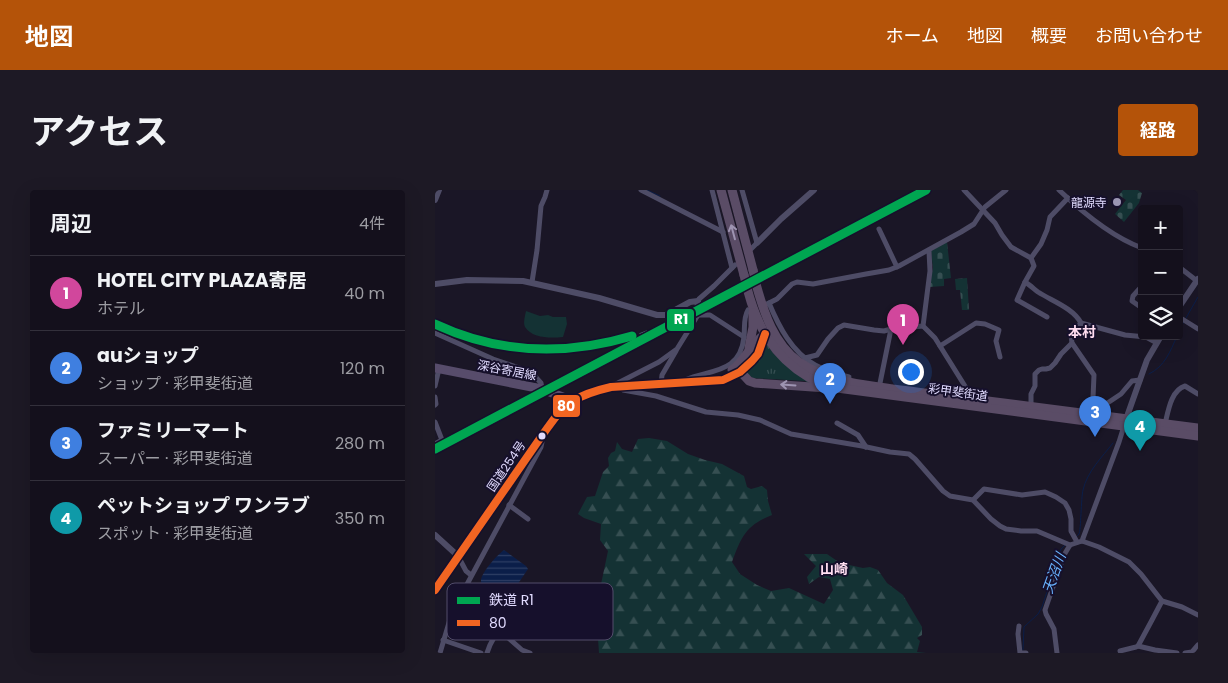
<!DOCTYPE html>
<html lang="ja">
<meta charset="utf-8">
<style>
body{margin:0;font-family:Poppins,"Noto Sans JP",sans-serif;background:#1d1925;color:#f1f3f6}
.controls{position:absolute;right:15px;top:15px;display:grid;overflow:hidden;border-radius:5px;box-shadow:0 5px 20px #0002}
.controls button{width:45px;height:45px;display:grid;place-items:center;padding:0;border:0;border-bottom:1px solid #33303b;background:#14101c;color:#f1f3f6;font:25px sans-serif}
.you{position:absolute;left:475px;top:181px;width:18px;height:18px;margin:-12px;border:4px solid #fff;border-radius:50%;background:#1a73e8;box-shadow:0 0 0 8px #1a73e833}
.badge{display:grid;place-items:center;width:32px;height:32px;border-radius:50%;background:#b45309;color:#fff;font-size:16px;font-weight:700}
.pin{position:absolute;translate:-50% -41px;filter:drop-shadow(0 1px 2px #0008)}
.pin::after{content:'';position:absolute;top:26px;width:18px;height:15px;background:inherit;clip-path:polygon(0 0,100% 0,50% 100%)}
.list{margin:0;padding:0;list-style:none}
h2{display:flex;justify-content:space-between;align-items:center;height:65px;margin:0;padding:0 20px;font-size:21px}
h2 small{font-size:16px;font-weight:400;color:#9d9da3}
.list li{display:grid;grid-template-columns:32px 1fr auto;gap:15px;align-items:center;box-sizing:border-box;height:75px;padding:0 20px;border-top:1px solid #33303b}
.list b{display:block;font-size:19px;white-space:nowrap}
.list p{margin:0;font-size:16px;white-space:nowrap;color:#9d9da3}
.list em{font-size:16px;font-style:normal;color:#9d9da3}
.icon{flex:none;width:28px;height:28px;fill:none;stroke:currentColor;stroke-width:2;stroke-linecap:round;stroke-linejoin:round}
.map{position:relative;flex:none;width:763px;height:463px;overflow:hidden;border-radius:5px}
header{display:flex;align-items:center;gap:30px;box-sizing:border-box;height:70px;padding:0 25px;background:#b45309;color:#fff}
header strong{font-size:24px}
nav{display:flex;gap:28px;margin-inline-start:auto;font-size:18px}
.intro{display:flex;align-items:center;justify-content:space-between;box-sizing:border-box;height:120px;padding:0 30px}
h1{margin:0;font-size:35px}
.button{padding:12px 22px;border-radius:5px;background:#b45309;color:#fff;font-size:18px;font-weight:700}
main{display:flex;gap:30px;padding:0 30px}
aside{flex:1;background:#14101c;border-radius:5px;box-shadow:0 5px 20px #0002}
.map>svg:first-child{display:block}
.grass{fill:url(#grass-tufts)}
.forest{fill:url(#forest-firs)}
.cemetery{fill:url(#cemetery-stones)}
.park{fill:#143234}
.water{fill:url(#water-rules)}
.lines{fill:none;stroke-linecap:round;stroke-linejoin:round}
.stream{stroke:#0b1e49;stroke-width:1}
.minor{stroke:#4e4c66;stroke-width:5}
.tertiary{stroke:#4e4c66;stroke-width:6}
.primary{stroke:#574c6b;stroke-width:9}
.trunk{stroke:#5a4c66;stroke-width:9}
.rail{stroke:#485b6f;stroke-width:1;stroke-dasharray:8 6;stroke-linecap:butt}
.trunk-bridge{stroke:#5a4c66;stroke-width:9}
.bus-1-casing{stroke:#16102c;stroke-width:11}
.bus-1{stroke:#f26522;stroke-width:8}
.rail-1-casing{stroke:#16102c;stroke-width:12}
.rail-1{stroke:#00a651;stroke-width:9}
.oneway{stroke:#9e94b2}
.poi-dot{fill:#9b96b3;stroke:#16102c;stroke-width:2}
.bus-dot{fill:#e1dbff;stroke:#16102c;stroke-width:2}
.labels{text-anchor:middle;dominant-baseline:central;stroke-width:4;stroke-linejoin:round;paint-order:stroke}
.poi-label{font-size:12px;fill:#e1dbff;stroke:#16102c;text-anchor:end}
.street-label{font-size:12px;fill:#e1dbff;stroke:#16102c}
.neighbourhood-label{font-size:14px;font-weight:bold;fill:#ffddf1;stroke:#16102c}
.water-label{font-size:14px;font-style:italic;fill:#69b3ff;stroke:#16102c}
.key{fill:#16102c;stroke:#534d6b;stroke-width:1}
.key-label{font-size:14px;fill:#e1dbff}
.line-badge{stroke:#16102c;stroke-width:2}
.badge-label{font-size:14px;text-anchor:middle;font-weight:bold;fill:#fff}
</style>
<header>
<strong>地図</strong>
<nav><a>ホーム</a><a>地図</a><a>概要</a><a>お問い合わせ</a></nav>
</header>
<div class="intro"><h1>アクセス</h1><a class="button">経路</a></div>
<main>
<aside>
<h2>周辺<small>4件</small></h2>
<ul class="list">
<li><span class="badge" style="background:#d1479c">1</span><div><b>HOTEL CITY PLAZA寄居</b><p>ホテル</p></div><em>40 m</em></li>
<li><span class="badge" style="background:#3f7fe0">2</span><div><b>auショップ</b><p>ショップ · 彩甲斐街道</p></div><em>120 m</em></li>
<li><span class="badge" style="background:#3f7fe0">3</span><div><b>ファミリーマート</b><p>スーパー · 彩甲斐街道</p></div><em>280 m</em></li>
<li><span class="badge" style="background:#0f9aa8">4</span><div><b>ペットショップ ワンラブ</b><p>スポット · 彩甲斐街道</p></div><em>350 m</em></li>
</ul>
</aside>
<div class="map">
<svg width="763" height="463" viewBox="0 0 763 463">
<defs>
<pattern id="grass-tufts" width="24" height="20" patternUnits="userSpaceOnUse" patternTransform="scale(1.25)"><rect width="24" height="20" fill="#143234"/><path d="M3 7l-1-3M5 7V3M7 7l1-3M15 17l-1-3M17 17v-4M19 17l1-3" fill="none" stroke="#364f52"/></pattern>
<pattern id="forest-firs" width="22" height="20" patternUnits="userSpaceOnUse" patternTransform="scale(1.25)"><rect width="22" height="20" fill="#143234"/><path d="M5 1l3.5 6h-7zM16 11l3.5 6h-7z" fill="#364f52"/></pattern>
<pattern id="cemetery-stones" width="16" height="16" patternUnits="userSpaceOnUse" patternTransform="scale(1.25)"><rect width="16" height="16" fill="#143234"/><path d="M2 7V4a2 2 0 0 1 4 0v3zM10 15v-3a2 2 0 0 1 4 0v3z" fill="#364f52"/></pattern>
<pattern id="water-rules" width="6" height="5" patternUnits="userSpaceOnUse" patternTransform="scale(1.25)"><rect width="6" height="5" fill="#0b1e49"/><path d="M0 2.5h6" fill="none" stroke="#2e3e64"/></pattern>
</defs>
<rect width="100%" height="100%" fill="#1a1626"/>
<!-- grass -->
<polygon class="grass" points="330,152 339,164 382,195 374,194 370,191 318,188 308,182"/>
<!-- forest -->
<path class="forest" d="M 214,248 L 232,251 L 253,264 L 270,270 L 287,274 L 309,286 L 312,297 L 316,299 L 327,296 L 332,300 L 333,311 L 337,325 C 311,335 306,347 297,372 L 305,384 L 322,395 L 336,401 L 354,398 L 389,414 L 398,400 L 395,389 L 384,387 L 374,394 L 372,387 L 381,376 L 369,364 L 392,364 L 405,373 L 428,378 L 435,377 L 443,380 L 452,393 L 468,405 L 487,437 L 487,445 L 482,448 L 485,451 L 482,462 L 491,463 L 164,463 L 161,418 L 173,361 L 165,350 L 166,334 L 149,328 L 143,324 L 152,307 L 160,306 L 168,282 L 174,276 L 173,268 L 176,263 L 180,261 L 182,252 L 187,259 L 197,262 L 203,249 Z"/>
<!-- cemetery -->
<g class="cemetery">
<polygon points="688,0 703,0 707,3 704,13 689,32 680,24 691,10 684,5"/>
<polygon points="512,52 516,88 509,89 509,96 494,97 498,78 496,61"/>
<polygon points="532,88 534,120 527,120 525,100 521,100 520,89"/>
</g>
<!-- park -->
<path class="park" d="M 91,121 L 105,126 L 113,125 L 118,127 L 131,127 L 132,134 L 128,147 C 116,148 98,149 90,137 C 88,133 90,126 91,121 Z"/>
<!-- water -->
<path class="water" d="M 69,360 L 91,376 L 93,379 L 70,413 L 68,412 L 67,412 L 48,398 C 47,395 46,394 46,390 C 47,382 62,365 69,360 Z"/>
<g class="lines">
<!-- stream -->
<g class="stream">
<polyline points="212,0 225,6"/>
<polyline points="751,128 763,107"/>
<polyline points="744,142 749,131"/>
<path d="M 714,184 C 730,176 735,162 742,146"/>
<path d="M 641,347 C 642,346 643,345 644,344 C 646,340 646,308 648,300 C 652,282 667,267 678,253"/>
<polyline points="588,460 589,437 603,424 607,417 626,359 630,355"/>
</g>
<!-- minor -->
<g class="minor">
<polyline points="206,0 288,42"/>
<polyline points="277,0 297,78"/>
<polyline points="307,0 322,53 316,59"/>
<path d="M 529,0 L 560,33 L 567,45 L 576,57 L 596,68 L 599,76 L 590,92 C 595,95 599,99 603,102 C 617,111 638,118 646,133 L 639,140 L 636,145 L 637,153 L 659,185 L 658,208 L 663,224"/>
<path d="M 624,0 C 647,22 677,47 707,58"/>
<polyline points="444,39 462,77"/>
<polyline points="494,61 495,81 488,136 500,148 538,209"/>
<polyline points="596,68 606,54 612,40 615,27 633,8"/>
<polyline points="744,77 762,91"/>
<polyline points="97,92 102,60 106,16 110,7 112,0"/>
<polyline points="590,92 582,110 612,127"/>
<polyline points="707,96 698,106 697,111 707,118"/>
<path d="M 334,113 C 344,137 357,162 380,175 C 391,181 402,184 414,187 L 413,192"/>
<polyline points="330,115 342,109 357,94 362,92 378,94 431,84 454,80 464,76 526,42 539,34 550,17 571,0"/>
<polyline points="263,125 275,125 309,147"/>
<polyline points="744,127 763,139"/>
<polyline points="646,133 690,145 711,147 722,153"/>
<polyline points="0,143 58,169 96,182 106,193 107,199"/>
<polyline points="505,156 541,133 550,134 564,140 561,151 565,167"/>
<polyline points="370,168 382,165 393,149 403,138 409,135 439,140 449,141 456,139 488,136"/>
<path d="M 250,190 C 276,179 305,184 309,147 C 310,138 308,128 313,120"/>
<polyline points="226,194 227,185 241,161"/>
<polyline points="179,195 224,172 242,159 263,125 262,113 264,109 279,96 300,75"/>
<polyline points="0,196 4,179"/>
<polyline points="187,196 188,200 221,206 271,222 303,225 325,230 356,244 427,256 455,262 474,264 480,269 508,301 515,306 538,310 556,329 565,336 571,339 586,341 602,341 635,355"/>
<polyline points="444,198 456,139"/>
<polyline points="0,207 1,214 0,215"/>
<polyline points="596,217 596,204 600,196 600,184 604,180 607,179 611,179 615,178 620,173 626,164 637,153"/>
<polyline points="662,220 686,204 697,191 705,190"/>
<polyline points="0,232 7,250 0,254"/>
<polyline points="402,233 423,245 431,257"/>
<path d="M 730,234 C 733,222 736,200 750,196 L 763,204"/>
<polyline points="538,310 549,299 587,305 610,302 621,307 630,313 634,320 636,329 636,341 642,352"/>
<polyline points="74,315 93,329"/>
<polyline points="647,351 684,252 689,236"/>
<polyline points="23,366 31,381 36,385"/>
<polyline points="22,413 70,445 87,460 95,463"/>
<polyline points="584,436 583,444 585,463 591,463"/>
<polyline points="8,450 46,463"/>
<polyline points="703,456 720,460 742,463"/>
<polyline points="685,461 701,457 703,456 717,430 727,411"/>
<polyline points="5,463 16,426 30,398 106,257 107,252 106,248"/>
<polyline points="52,463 55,455 63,440"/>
<polyline points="622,463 619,439 611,424 610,420 629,365 635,355 647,351 664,357 694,372 706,384 727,411 747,417 763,425"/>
<polyline points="750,463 757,462 763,455"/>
</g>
<!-- tertiary -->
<g class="tertiary">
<polyline points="0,10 4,0"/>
<polyline points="322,53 346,29 379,0"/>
<polyline points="0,94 32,90 88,91 164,108 222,125 231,125 255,112 263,111"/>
<polyline points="744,117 763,89"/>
<polyline points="690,232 712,170 726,146"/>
<polyline points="0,345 23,366"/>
</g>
<!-- primary -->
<polyline class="primary" points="0,178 107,199 138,211"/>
<!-- trunk -->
<g class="trunk">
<polyline points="286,0 309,85"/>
<polyline points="297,0 318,80"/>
<path d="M 321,94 C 329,123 339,154 364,172 C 393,192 424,194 458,199 C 484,202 511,206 537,209 C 612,219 688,228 763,238"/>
<path d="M 312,98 C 322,136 338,166 373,187 C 382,192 392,195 402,198 L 763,246"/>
<polyline points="314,158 318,137 318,123"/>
<polyline points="303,179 314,191 320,193 392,198"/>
<path d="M 297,180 C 311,170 315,153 331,144"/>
<path d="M 0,400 L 106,247 C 115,235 124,219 138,211 C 149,204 163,200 176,197 L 288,190 L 305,182 L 317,171 L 323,164 L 330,144"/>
</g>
<!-- rail -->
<path class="rail" d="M 0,134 C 63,164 136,168 201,145 C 217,139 232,132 247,125 L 483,0"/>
<!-- trunk-bridge -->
<g class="trunk-bridge">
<polyline points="318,80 321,94"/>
<polyline points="309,85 312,98"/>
</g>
<defs>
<path id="bus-1" d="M 0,400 L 106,247 C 115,235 124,219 138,211 C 149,204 163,200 176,197 L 288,190 L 305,182 L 317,171 L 323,164 L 330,144"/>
</defs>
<!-- bus-1 casing -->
<use href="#bus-1" class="bus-1-casing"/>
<!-- bus-1 -->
<use href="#bus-1" class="bus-1"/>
<defs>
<g id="rail-1">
<path d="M 0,134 C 64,164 130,166 197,146"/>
<polyline points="0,259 491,0"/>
</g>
</defs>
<!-- rail-1 casing -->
<use href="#rail-1" class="rail-1-casing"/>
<!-- rail-1 -->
<use href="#rail-1" class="rail-1"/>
</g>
<!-- one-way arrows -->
<defs><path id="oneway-shaft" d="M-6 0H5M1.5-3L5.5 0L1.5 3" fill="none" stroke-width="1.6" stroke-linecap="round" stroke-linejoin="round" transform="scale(1.25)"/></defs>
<g class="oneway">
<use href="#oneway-shaft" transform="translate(298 42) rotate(-105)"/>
<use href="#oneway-shaft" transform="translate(353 195) rotate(-176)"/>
</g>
<!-- markers -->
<circle class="poi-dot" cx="682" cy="12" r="5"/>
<circle class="bus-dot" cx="107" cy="246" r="4.5"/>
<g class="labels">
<!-- poi labels -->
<g class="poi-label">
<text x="672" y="12">龍源寺</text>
</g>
<!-- street labels -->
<g class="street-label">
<text transform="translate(72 180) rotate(11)">深谷寄居線</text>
<text transform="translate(523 202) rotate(8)">彩甲斐街道</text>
<text transform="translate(71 276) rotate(-56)">国道254号</text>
</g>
<!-- neighbourhood labels -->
<g class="neighbourhood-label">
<text x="647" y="142">本村</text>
<text x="399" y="379">山崎</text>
</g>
<!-- water labels -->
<g class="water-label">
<text transform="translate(619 383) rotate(-70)">天沼川</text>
</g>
</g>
<!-- legend -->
<rect x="12" y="393" width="166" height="57" rx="8" class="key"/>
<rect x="22" y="407" width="23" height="7" fill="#00a651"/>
<rect x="22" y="430" width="23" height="6" fill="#f26522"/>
<g class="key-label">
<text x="54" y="415">鉄道 R1</text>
<text x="54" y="438">80</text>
</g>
<g class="line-badge">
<rect x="231" y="118" width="29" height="24" rx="5" fill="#00a651"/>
<rect x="117" y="204" width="29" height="24" rx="5" fill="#f26522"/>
</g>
<g class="badge-label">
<text x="246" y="134">R1</text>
<text x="131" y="221">80</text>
</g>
</svg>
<div class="controls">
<button>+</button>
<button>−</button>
<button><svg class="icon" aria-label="layers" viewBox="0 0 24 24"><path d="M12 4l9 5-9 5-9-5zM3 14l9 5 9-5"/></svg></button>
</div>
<div class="you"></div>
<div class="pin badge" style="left:468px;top:155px;background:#d1479c">1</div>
<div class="pin badge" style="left:395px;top:214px;background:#3f7fe0">2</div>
<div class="pin badge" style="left:660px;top:247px;background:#3f7fe0">3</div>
<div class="pin badge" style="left:705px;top:261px;background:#0f9aa8">4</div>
</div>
</main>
